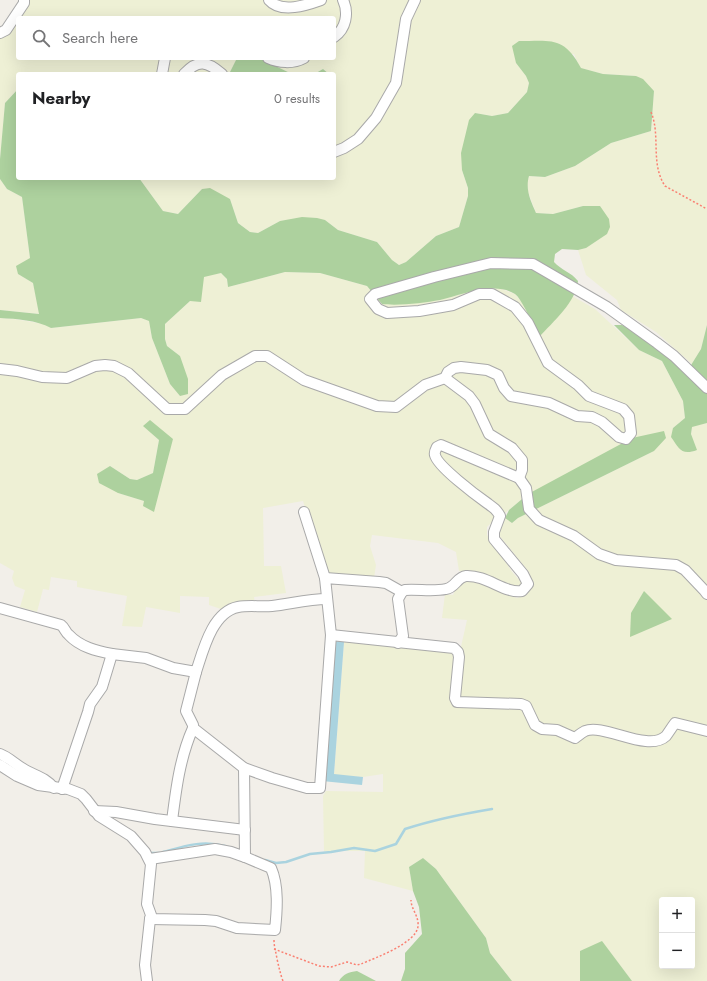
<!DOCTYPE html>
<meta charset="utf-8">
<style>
body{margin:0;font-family:Jost,sans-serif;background:#f6f6f6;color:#202124}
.controls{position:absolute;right:12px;bottom:12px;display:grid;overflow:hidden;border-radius:4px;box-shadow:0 4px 16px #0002}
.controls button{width:36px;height:36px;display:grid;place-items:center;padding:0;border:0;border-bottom:1px solid #e0e0e0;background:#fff;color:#202124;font:20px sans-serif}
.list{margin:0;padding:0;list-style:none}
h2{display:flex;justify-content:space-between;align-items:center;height:52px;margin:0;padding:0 16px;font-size:17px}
h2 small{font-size:13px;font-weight:400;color:#757577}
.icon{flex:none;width:22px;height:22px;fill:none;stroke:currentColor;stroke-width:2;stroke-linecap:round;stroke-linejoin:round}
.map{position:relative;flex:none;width:707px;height:981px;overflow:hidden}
.search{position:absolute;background:#fff;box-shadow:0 4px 16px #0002;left:16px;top:16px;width:320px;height:44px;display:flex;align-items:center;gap:10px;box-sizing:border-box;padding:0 14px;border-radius:4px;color:#757577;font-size:15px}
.panel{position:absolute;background:#fff;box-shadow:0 4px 16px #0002;left:16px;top:72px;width:320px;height:108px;border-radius:4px}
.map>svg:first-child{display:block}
.farmland{fill:#eef0d5;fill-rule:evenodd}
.forest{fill:#add19e}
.water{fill:#aad3df}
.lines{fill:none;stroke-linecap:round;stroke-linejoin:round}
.stream{stroke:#aad3df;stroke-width:2.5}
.minor-casing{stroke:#a9a9a9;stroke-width:12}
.path{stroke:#fa8072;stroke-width:1.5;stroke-dasharray:2 2;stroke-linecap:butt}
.minor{stroke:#fff;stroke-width:10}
</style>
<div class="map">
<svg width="707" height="981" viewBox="0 0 707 981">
<rect width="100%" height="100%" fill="#f2efe9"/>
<!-- farmland -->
<g class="farmland">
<polygon points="29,0 707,0 707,325 701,349 692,364 656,332 621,310 617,300 586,275 578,250 586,248 583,206 553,214 536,213 528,192 527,184 529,176 545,177 575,166 611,143 651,131 654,91 636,76 603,74 580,68 574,54 516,63 526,76 529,83 527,92 508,113 492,116 475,113 462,170 468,188 468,196 459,227 436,236 406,262 399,265 392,260 377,242 338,230 325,220 280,221 258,233 250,232 238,223 230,199 202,189 178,214 163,211 139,178 334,178 334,74 329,74 323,69 316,73 292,74 259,58 334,58 334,18 18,18"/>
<polygon points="18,18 18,58 237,58 229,74 18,74 18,89 5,103 0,159 0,38 7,36"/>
<polygon points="0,179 7,189 22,197 30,258 18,274 33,283 40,314 0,310"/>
<path d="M 285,272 L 320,273 L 367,286 L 382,304 L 440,300 L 464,293 L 499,288 L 515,294 L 521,301 L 564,310 L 572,296 L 595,309 L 639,350 L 662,361 L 683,401 L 685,418 L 673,428 L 691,434 L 692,426 L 707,423 L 707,981 L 632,981 L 602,942 L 581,951 L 580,981 L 512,981 L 490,953 L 486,938 L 436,869 L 423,858 L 409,867 L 413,891 L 364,878 L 365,851 L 324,851 L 323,796 L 326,791 L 383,792 L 383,774 L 363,777 L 334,775 L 344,642 L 460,651 L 467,620 L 442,618 L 445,594 L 453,595 L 458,584 L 463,579 L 472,580 L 517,598 L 527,594 L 532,584 L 529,572 L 498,534 L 499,526 L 505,518 L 512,523 L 518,518 L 654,451 L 528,494 L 509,510 L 490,524 L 487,527 L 487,535 L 513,573 L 521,582 L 521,586 L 515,589 L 481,573 L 459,571 L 456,552 L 438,543 L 372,535 L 370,546 L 376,565 L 374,578 L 326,574 L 303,501 L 263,508 L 264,566 L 281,566 L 286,593 L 254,597 L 255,604 L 227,605 L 224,610 L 209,605 L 209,597 L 180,596 L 180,613 L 146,607 L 142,627 L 122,626 L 127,596 L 77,587 L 77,581 L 51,577 L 49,590 L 43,589 L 37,612 L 20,607 L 25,590 L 15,586 L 12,578 L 14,571 L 0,563 L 0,318 L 14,319 L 44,324 L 51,328 L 141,318 L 149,321 L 152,338 L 170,384 L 180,396 L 180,356 L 167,346 L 165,339 L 165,324 L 190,301 L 204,276 L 221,273 L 227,279 L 228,287 ZM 144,426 L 173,439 L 144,501 L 118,493 L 110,466 L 130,479 L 137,480 L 153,473 L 159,440 ZM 662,900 L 692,900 L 692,966 L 662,966 Z"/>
</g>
<!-- forest -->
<g class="forest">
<path d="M 519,41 C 551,41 564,36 581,68 L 603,74 L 636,76 L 643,79 L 654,91 L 651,131 L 611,143 L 575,166 L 545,177 L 529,176 C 525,190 531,201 536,213 L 553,214 L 583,206 L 600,206 L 609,219 L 610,227 L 607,234 L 586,248 L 578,250 L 562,249 L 555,254 L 554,262 C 561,270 571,272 578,281 C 576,302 553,322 539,337 C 534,327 522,299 515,294 C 495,281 461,295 440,300 C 424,303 398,306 382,304 L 367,286 L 320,273 L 285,272 L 228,287 L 227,279 L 221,273 L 204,277 L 201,302 L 190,301 L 165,324 L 165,339 L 167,346 L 180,356 L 188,379 L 188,394 L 180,396 L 170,384 L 152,338 L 149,321 L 141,318 L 51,328 C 36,320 17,319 0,318 L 0,310 L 39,314 L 33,283 L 18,274 L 16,266 L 30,258 L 22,197 L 7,189 L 0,179 L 0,159 L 5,103 L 18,89 L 18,178 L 139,178 L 163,211 L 178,214 L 202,189 L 210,188 L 230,199 L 238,223 L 250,232 L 258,233 L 280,221 L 302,217 L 317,218 L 325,220 L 338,230 L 377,242 L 392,260 L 399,265 L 406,262 L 436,236 L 459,227 L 468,196 L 468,188 L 462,170 L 461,153 L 469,120 L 475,113 L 492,116 L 508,113 L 527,92 L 529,83 L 526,76 L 516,63 L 512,46 Z"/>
<polygon points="237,58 259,58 292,74 316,73 323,69 329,74 229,74"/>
<path d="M 614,325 L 622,325 L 636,332 L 688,370 L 701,349 L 707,325 L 707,423 L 692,427 L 691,434 L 697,450 C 681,456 679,448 671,437 L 673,428 L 685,418 L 683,401 L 662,361 L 639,350 Z"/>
<polygon points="150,420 173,439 154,512 143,506 144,501 118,493 99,483 97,474 110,466 130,479 137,480 153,473 159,440 143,426"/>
<polygon points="664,431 666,438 654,451 518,518 512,523 505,518 509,510 528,494 632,438"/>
<polygon points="644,591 672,619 630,637 631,613"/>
<polygon points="423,858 436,869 486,938 490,953 512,981 401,981 405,969 405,953 422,934 419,907 413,891 409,867"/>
<polygon points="602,941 632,981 580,981 580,951"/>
<path d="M 357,971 L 376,981 L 339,981 C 343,974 349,972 357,971 Z"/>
</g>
<!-- water -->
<polygon class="water" points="333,641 344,642 334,774 363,777 362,785 322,781"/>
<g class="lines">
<!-- stream -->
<g class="stream">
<polyline points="148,851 151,853 159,853"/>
<path d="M 163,852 C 185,846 202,840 225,846"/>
<path d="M 265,860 L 276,863 L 286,862 L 310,854 L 331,852 L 354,848 L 375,851 L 396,844 L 405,829 C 433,820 462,814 492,809"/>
</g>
<defs>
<g id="minor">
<path d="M 269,0 C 281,14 307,5 321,0"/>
<polyline points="0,33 6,30 24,3 24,0"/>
<path d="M 334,37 C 346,29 349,13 343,0"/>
<path d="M 268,58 C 279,63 293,64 304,58"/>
<polyline points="162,74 165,58"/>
<path d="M 184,74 C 198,59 207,61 222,74"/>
<polyline points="334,152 344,148 358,139 376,118 396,83 406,19 415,0"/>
<polyline points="0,369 17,371 42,377 67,378 95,366 105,365 114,366 128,373 167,409 185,409 222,375 255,356 267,356 304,380 377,406 396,407 425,385 445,378 448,372 454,368 461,367 487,370 498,375 504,388 511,396 549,403 577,416 592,417 602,422 619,437 626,439 631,433 629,416 623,409 589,396 578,385 548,363 528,323 515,307 492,294 479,294 453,305 419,311 387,313 378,309 370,299 375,294 434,277 491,263 533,264 607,307 657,343 674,356 707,388"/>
<polyline points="445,378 469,396 475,404 489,434 512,448 522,460 522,470 519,478"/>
<polyline points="304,512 325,578"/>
<path d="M 0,608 L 61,625 C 65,628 65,632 69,635 C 80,647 97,651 112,654"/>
<path d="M 331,635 L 454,648 L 458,652 L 459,657 L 455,698 L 457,702 L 521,704 L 526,706 L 535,725 L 542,729 L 557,730 L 575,738 C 578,736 581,733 585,731 C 604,723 648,753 666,736 C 669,732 672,727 675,723 L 707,731"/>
<path d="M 398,643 L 403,636 L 398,599 L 402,592 L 405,590 C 419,589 433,592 446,589 C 455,588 457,577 466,576 C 487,575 505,594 522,591 L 528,584 L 523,574 L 494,539 L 494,532 L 500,516 C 496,509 494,508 487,503 C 477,496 437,466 435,455 C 434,452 436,449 437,447 L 441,445 L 519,478 L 526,488 L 529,509 L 539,520 L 574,536 L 599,554 L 616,560 L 676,565 L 685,570 L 704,590 L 707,594"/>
<polyline points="193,728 244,768 272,778 307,788 320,788 331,635 325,578 379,582 386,583 402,592"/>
<path d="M 0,754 C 8,757 14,763 22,768 C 34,776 44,776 54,788"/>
<path d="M 0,765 L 17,776 L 38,785 L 68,789 L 81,794 L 86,799 L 99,816 L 131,836 L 145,852 L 151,864 L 147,904 L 151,915 L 150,919 L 205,920 L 216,921 L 237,928 L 275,930 C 277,911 279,886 271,868 L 245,857"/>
<path d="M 62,789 L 88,712 L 90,704 L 102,687 L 112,654 L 146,658 L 173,668 L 196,672 C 203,651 212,612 238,607 C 249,605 261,607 272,606 C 290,604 308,599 327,599"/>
<polyline points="94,811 116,812 155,819 245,830"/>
<path d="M 172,821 C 176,789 180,757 193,728 L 193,725 L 186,711 L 196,672"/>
<polyline points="150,859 215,849 231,852 245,857 244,768"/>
<polyline points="147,981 145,965 150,919"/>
</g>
</defs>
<!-- minor casing -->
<use href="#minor" class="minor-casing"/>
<!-- path -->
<g class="path">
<path d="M 651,112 C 661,136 650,163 665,186 L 707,209"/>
<path d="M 274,940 C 274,947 276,952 277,959 C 279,967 280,973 283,981"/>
<path d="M 274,949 L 319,966 L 331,967 L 347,962 L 357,965 L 361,964 C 375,958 417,943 418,926 C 419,916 411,909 411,900"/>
</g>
<!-- minor -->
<use href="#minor" class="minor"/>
</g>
</svg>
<div class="controls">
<button>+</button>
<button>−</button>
</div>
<div class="search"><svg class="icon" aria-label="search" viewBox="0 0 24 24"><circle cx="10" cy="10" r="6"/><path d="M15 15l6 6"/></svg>Search here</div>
<section class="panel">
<h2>Nearby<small>0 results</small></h2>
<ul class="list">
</ul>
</section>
</div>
